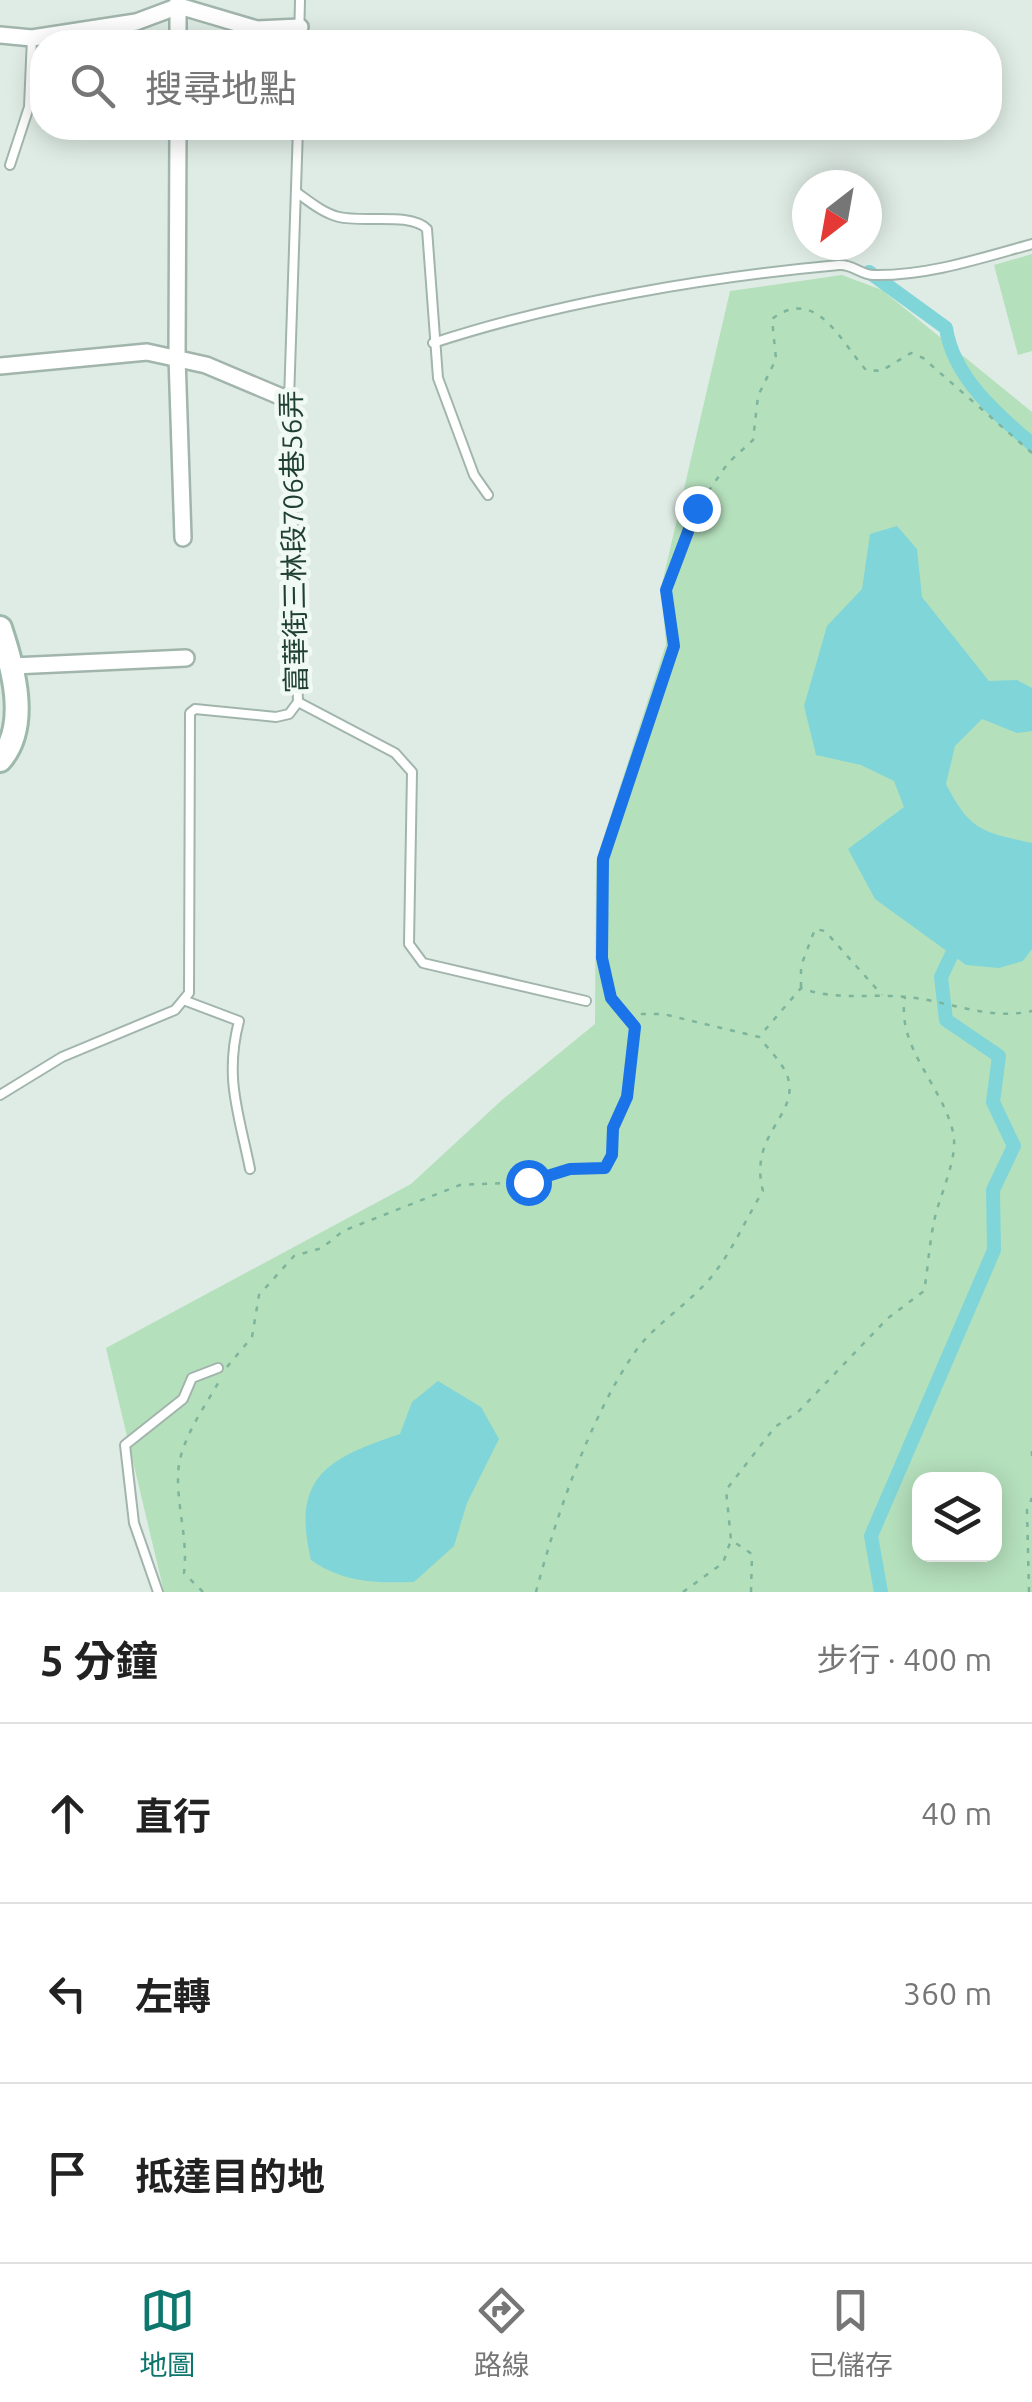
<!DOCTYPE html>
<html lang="zh-TW">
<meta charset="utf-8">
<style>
body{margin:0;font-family:Ubuntu,"Noto Sans TC",sans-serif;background:#f2f2f2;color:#222}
.controls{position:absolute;right:30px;bottom:30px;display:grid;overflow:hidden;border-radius:20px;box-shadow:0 5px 25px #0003}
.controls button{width:90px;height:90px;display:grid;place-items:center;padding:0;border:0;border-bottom:2px solid #e0e0e0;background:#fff;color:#222;font:50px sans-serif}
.compass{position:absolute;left:792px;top:170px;width:90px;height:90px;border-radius:50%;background:#fff;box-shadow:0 5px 25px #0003;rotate:211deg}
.stop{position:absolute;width:30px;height:30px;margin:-22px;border:8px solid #1a73e8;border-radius:50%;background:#fff}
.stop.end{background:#1a73e8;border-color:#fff;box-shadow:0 2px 10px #0008}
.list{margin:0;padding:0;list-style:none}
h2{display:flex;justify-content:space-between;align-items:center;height:130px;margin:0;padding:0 40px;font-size:42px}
h2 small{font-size:32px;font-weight:400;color:#767676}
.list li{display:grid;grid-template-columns:65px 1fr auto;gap:30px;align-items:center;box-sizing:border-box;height:180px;padding:0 40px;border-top:2px solid #e0e0e0}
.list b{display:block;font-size:38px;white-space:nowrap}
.list em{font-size:32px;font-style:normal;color:#767676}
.icon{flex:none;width:55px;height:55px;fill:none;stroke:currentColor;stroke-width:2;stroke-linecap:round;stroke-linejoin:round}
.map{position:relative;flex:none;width:1032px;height:1592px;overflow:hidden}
.search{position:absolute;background:#fff;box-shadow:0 5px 25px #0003;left:30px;right:30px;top:30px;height:110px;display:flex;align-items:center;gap:25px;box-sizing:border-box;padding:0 35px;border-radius:40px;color:#767676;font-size:38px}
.sheet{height:670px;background:#fff}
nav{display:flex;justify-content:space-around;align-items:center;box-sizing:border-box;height:140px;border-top:2px solid #e0e0e0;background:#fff;font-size:28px;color:#767676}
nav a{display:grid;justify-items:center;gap:5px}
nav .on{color:#0f766e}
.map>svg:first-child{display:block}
.green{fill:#b5e0bc;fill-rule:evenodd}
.water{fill:#80d5d9}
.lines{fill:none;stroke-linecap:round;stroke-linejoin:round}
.canal{stroke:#80d5d9;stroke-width:14}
.lane-casing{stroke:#a1b5ac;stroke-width:12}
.street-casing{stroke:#a1b5ac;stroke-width:20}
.secondary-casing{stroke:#9cb9ac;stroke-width:28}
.path{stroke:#7cb49c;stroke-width:2.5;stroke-dasharray:5 8;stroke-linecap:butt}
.lane{stroke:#fff;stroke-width:8}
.street{stroke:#fff;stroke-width:15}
.secondary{stroke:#fff;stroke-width:22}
.route{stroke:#1a73e8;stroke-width:12}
.labels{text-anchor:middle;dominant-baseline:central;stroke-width:9;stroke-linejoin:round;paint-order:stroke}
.street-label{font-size:28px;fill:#1e3f32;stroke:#f0f9f3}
</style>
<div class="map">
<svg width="1032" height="1592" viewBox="0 0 1032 1592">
<rect width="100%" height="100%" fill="#dfece5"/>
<!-- green -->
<g class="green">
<polygon points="1032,254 1032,351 1018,355 994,265"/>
<path d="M 842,275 L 882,290 L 1032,412 L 1032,1592 L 164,1592 L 106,1348 L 411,1184 L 503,1099 L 595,1024 L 596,861 L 666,644 L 661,588 L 730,291 ZM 920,1480 L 994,1480 L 994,1554 L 920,1554 Z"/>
</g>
<!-- water -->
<g class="water">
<path d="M 897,526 L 917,549 L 922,597 L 989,681 L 1017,680 L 1032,688 L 1032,731 L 1017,733 L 982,719 L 955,746 L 946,784 C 970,831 982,832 1032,843 L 1032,949 L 1023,961 L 999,968 L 966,965 L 875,899 L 848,849 L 904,807 L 894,781 L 861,765 L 816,755 L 804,706 L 827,626 L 862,589 L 870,534 Z"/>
<path d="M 438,1381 L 481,1407 L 499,1439 L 467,1503 L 454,1546 L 414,1582 C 376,1583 344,1583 311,1560 C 291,1477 328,1458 400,1434 L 412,1402 Z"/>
</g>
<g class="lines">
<!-- canal -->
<g class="canal">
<path d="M 869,272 L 946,328 C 953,376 996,414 1032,444"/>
<polyline points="881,1592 871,1536 994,1250 993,1190 1014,1146 993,1102 999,1056 946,1020 941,977 959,939"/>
</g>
<defs>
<g id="lane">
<polyline points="299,42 300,0"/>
<polyline points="10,165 29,107 32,38"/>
<path d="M 296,192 C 310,202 323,213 339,217 C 364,223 410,212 427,229 L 438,378 L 474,475 L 488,495"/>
<path d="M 433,343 C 558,302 708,277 839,265 C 853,264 861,275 874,275 C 928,276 981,258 1032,244"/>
<polyline points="298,702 395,753 412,772 409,944 423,963 586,1001"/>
<path d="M 186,1001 L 239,1021 C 224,1078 239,1114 250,1169"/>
<polyline points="0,1095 62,1057 175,1010 189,993 190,713 195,709 276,717 289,714 298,702 289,400 298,128"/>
<polyline points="158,1592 134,1523 125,1445 183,1399 192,1378 218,1368"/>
</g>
<g id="street">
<polyline points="0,35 32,38 136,22 179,6 257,29 300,27"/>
<polyline points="178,42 178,0"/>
<polyline points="178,128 177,357 183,538"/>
<polyline points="0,366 147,352 206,365 289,400"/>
<polyline points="13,666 186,658"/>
</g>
<path id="secondary" d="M 0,628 C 13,667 30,726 0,760"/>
</defs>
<!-- lane casing -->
<use href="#lane" class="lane-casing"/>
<!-- street casing -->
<use href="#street" class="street-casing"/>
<!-- secondary casing -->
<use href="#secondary" class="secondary-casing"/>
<!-- path -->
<g class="path">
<path d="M 1032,453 L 923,358 L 911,353 L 881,371 L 866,370 C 841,342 816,285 772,319 L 776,359 L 758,396 L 753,440 L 728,463 L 697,508 L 666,590 L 674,645 L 603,859 L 602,958 L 611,998 L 635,1027 L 642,1014 L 663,1014 L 759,1037 L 801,988 C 838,1002 877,992 916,998 C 955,1004 992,1020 1032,1011"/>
<polyline points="801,987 801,966 815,929 825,931 882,995"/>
<polyline points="227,1367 252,1337 259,1295 294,1256 322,1248 343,1231 460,1185 527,1182 570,1169 605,1167 611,1155 613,1129 627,1097 635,1028"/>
<polyline points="1032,1451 1032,1459"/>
<path d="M 203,1592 L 184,1573 C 188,1541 178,1512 178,1479 C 177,1443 204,1409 221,1378"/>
<path d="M 536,1592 C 556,1516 590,1417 635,1352 C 654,1324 694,1301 716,1271 C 734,1247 747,1217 763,1191 C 748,1134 799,1116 788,1078 C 784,1064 768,1049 760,1038"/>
<polyline points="683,1592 723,1563 731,1540"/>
<path d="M 751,1592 L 752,1554 L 731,1540 L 726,1490 L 775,1427 L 799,1411 L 888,1318 L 924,1291 C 928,1269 929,1245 934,1222 C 939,1195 959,1159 953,1132 C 942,1085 896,1047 905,997"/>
<polyline points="1029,1592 1027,1510 1032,1498"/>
</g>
<!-- lane -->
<use href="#lane" class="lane"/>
<!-- street -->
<use href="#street" class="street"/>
<!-- secondary -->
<use href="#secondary" class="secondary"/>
</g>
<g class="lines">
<!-- route -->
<polyline class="route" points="528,1182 570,1169 605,1168 612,1155 613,1128 627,1097 635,1027 611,998 602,958 603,859 674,646 666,590 697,508"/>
</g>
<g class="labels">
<!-- street labels -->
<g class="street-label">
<text transform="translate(293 542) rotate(-91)">富華街三林段706巷56弄</text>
</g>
</g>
</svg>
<div class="controls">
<button><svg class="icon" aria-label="layers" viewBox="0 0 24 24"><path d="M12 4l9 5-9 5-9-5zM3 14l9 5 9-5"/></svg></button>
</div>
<svg class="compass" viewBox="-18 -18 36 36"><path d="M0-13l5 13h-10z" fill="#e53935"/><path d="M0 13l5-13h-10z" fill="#767676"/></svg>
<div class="stop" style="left:528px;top:1182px"></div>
<div class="stop end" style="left:697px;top:508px"></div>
<div class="search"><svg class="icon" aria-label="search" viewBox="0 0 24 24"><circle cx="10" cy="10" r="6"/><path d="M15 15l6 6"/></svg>搜尋地點</div>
</div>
<section class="sheet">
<h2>5 分鐘<small>步行 · 400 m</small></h2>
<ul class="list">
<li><svg class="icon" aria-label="ahead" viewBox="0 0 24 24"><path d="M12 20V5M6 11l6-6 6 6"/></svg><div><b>直行</b></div><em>40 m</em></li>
<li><svg class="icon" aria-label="left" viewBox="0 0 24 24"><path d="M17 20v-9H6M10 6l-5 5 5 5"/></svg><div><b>左轉</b></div><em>360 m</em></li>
<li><svg class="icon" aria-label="arrive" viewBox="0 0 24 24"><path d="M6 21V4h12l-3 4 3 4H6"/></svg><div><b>抵達目的地</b></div></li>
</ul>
</section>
<nav>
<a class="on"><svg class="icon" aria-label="map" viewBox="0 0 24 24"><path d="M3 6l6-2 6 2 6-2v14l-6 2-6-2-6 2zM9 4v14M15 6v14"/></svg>地圖</a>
<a><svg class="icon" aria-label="directions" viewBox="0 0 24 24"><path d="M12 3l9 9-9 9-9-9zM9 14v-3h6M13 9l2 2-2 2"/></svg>路線</a>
<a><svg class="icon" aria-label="saved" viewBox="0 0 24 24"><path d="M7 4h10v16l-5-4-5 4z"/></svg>已儲存</a>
</nav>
